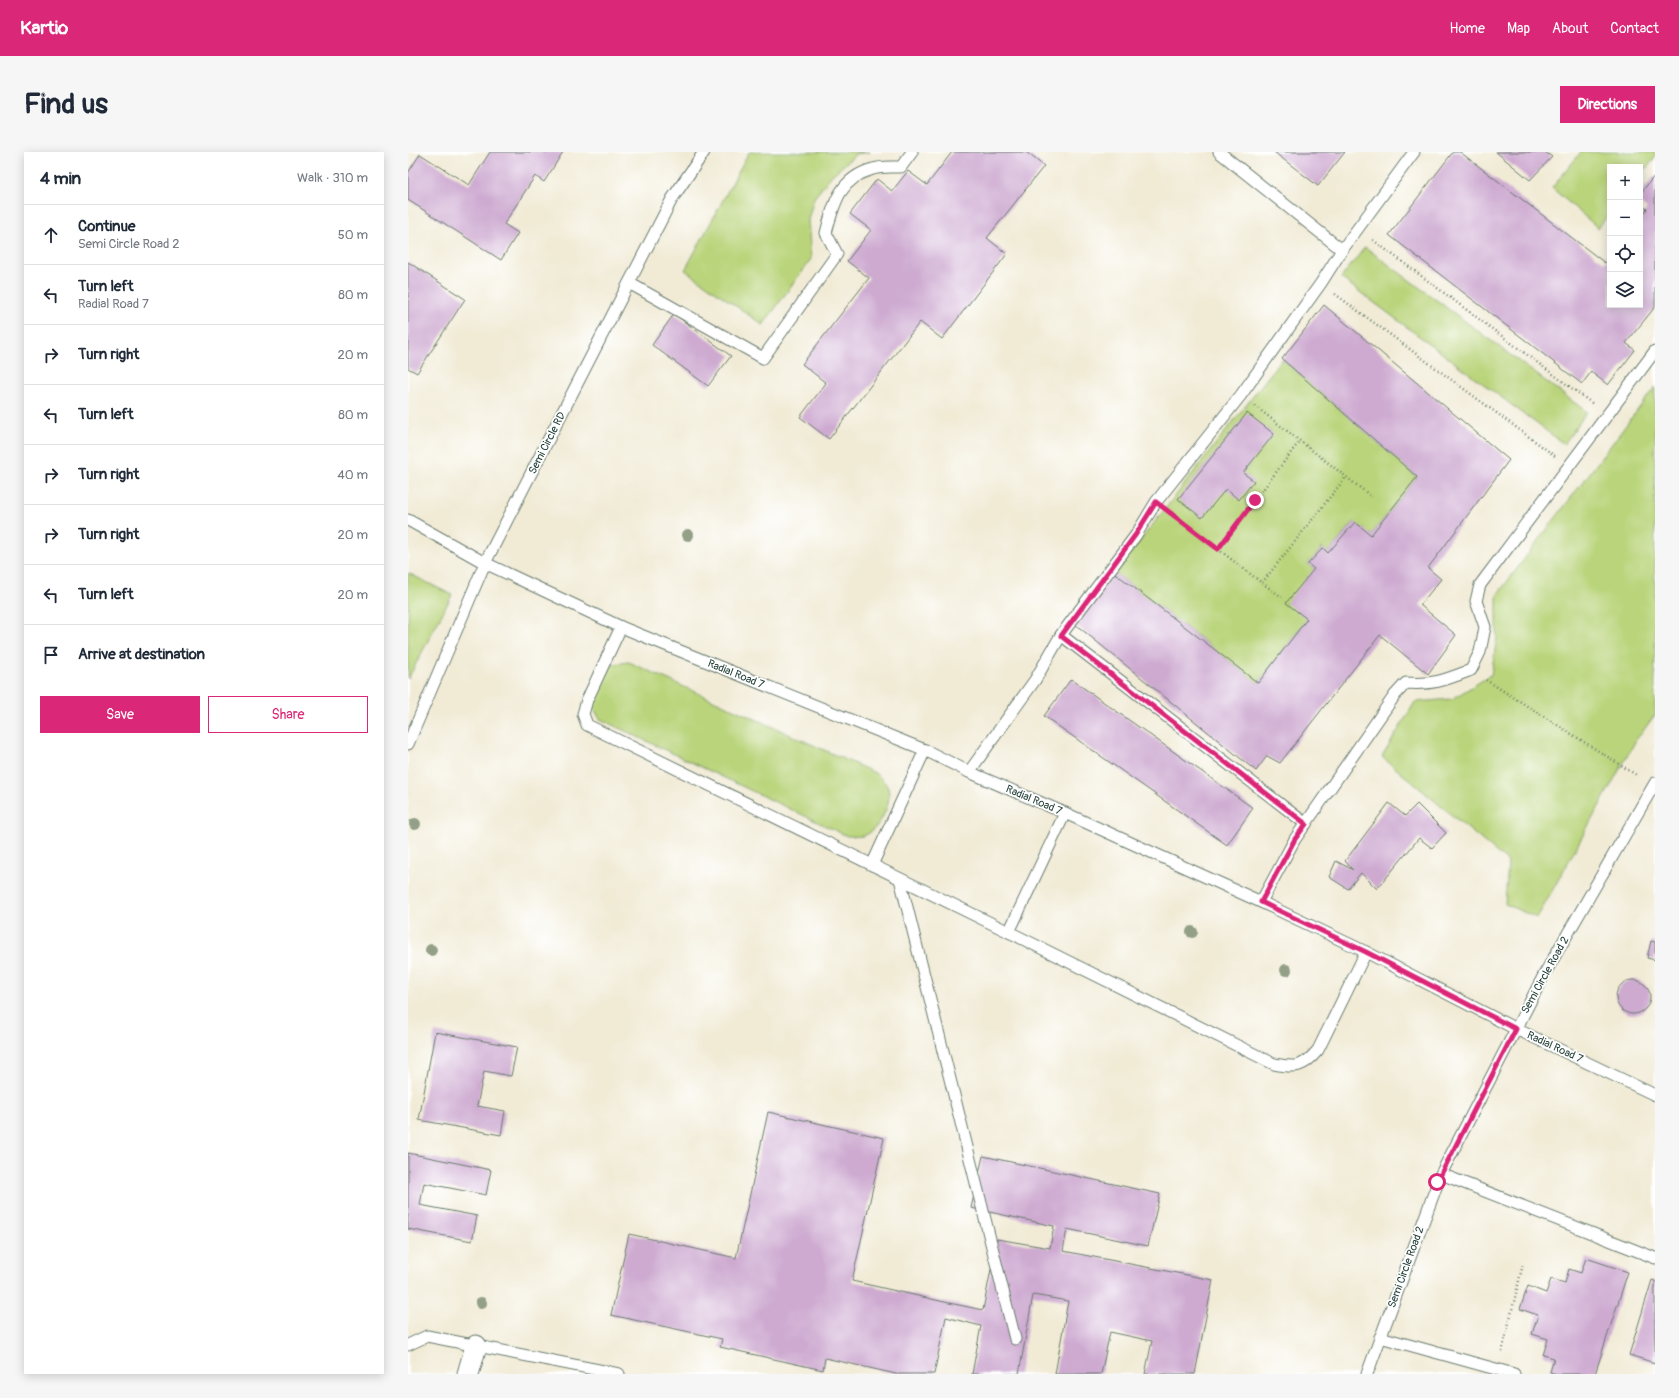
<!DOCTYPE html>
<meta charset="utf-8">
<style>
body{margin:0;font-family:Pangolin,sans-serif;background:#f6f6f7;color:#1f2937}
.controls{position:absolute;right:12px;top:12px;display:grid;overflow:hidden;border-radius:0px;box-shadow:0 2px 10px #0003}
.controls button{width:36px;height:36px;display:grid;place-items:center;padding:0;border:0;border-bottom:1px solid #e0e1e3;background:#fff;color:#1f2937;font:20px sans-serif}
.stop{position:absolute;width:12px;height:12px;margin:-9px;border:3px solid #db2777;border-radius:50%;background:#fff}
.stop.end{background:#db2777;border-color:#fff;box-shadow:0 1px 4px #0008}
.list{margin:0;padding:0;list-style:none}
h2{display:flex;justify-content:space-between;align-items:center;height:52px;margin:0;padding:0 16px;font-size:17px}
h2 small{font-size:13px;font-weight:400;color:#747a83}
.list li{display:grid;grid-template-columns:26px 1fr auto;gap:12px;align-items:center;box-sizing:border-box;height:60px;padding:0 16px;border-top:1px solid #e0e1e3}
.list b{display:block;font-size:15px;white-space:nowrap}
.list p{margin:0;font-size:13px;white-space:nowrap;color:#747a83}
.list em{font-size:13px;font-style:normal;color:#747a83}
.actions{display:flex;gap:8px;padding:12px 16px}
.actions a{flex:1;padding:9px 0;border:1px solid #db2777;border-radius:0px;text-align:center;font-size:14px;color:#db2777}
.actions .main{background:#db2777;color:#fff}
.icon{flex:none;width:22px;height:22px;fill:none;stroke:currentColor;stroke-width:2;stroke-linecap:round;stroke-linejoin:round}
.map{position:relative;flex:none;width:1247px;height:1222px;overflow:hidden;border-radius:0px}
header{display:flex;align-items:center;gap:24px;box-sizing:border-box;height:56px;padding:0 20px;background:#db2777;color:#fff}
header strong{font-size:19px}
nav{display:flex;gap:22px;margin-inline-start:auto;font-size:14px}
.intro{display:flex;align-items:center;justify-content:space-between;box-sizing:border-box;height:96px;padding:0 24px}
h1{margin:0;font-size:28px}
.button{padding:10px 18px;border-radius:0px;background:#db2777;color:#fff;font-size:14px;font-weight:700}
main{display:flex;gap:24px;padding:0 24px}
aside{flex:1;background:#fff;border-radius:0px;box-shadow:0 2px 10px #0003}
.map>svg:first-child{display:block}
.green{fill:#b9d47a;stroke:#6c8857}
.building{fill:#ceaad1}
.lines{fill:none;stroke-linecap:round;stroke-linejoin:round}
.lane-casing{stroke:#687a6d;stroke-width:13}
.street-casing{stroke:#687a6d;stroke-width:23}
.path{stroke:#687a6d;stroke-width:2.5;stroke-dasharray:1 3;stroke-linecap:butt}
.lane{stroke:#fff;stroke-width:11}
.street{stroke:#fff;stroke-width:21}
.tree{fill:#93a087}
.route{stroke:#db2777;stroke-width:5}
.labels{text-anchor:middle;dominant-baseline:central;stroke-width:3.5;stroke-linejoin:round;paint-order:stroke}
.street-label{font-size:11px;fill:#1f3d34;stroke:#fff}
</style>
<header>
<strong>Kartio</strong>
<nav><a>Home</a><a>Map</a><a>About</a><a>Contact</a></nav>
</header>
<div class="intro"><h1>Find us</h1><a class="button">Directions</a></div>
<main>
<aside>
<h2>4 min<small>Walk · 310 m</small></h2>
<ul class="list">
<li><svg class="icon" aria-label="ahead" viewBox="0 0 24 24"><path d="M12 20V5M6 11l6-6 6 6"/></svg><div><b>Continue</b><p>Semi Circle Road 2</p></div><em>50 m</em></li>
<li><svg class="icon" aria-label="left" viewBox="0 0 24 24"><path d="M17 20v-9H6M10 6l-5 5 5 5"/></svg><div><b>Turn left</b><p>Radial Road 7</p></div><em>80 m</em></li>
<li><svg class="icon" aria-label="right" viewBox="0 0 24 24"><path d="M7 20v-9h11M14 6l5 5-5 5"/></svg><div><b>Turn right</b></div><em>20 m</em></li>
<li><svg class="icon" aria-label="left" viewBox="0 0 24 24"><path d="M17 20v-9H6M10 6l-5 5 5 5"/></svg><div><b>Turn left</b></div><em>80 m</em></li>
<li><svg class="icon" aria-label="right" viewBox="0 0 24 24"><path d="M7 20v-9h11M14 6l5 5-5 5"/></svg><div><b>Turn right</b></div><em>40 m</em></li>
<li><svg class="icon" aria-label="right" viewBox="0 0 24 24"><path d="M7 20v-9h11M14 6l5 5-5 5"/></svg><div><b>Turn right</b></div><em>20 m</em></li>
<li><svg class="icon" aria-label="left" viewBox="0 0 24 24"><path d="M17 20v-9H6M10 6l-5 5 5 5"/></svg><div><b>Turn left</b></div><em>20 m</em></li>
<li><svg class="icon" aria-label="arrive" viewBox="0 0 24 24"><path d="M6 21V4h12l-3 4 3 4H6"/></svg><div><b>Arrive at destination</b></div></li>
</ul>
<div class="actions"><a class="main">Save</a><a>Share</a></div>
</aside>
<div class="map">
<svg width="1247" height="1222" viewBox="0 0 1247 1222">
<rect width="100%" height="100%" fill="#fff"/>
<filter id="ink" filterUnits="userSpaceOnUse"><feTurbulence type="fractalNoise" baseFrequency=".025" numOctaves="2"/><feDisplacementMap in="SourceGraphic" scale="8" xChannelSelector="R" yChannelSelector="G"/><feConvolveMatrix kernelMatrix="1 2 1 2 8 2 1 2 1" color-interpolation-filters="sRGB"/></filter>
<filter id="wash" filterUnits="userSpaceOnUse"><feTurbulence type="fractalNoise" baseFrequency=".012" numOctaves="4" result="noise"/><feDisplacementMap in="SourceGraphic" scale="16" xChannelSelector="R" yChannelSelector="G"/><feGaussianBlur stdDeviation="0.9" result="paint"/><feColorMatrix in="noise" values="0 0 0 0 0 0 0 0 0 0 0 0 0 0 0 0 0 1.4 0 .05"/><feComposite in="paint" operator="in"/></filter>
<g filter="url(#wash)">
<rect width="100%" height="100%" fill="#f1ebd6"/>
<!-- green -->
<g class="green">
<polygon points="341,0 462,0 448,2 423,24 406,46 400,68 403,107 355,173 277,118"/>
<polygon points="1173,0 1247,0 1247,6 1232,24 1232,15 1202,15 1202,61 1190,76 1144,36"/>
<polygon points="957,95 1179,260 1156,292 933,126"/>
<polygon points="874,207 1009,325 963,383 946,370 920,401 914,396 900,412 906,417 899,467 850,531 707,421"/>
<polygon points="1247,235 1247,563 1228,588 1129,766 1097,752 1100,710 974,605 1007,550 1044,547 1083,523 1089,485 1089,443"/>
<polygon points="0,421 44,443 0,527"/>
<path d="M 221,510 L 467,621 C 470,624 475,628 478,632 C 488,646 471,680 455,684 C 450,685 444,684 439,684 L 192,567 L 183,552 C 191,523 188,513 221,510 Z"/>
</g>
<g id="blocks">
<!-- building -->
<g class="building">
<polygon points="82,0 155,0 136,30 127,24 96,72 110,81 93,108 0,48 0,21 12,2 61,33"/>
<polygon points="544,0 618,0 636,14 579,86 599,102 534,187 512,170 421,287 392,265 418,231 394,212 461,126 439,109 463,78 442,62 469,27 484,39 500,19 519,33"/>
<polygon points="866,0 937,0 910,34"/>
<polygon points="1045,0 1052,0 1197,111 1202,104 1202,153 1232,153 1232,66 1239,57 1232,51 1232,42 1247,23 1247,155 1218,191 1227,198 1200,233 1183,220 1174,232 981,83"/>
<polygon points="1088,0 1137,0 1144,5 1122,28"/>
<polygon points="0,110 57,147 9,221 0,216"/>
<polygon points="916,153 1101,308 1020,416 1033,427 1012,453 1048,483 1020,522 972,483 872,611 859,604 848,619 667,472 707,421 850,531 899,467 878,451 906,417 900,412 915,396 920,401 947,370 963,383 1009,325 874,207"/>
<polygon points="266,162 323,204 300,234 244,193"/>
<polygon points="839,261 866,282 835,321 846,329 831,348 818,337 794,366 770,347"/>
<polygon points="663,527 845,656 819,693 636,564"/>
<polygon points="981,651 997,664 1009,652 1038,681 1024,696 1011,686 969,737 953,721 940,737 921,725 928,709 945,718 937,709"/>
<polygon points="1243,789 1247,790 1247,808 1239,806"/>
<circle cx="1225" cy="845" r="17"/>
<polygon points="27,880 109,895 103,924 76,919 69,954 97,959 93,983 11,968"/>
<polygon points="360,960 476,986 444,1129 541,1151 575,1158 589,1087 642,1096 646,1074 563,1056 575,1004 752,1042 740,1094 659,1077 655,1099 805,1128 787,1222 737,1222 744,1189 702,1180 693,1222 647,1222 660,1149 625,1143 611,1222 564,1222 573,1174 538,1165 526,1222 488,1222 417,1206 415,1218 312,1195 314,1187 203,1163 221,1082 328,1106"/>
<polygon points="0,1001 83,1018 78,1043 16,1031 12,1053 69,1064 64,1089 0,1077"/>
<polygon points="1178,1106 1220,1120 1187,1222 1149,1222 1142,1220 1146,1206 1135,1203 1140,1187 1124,1182 1130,1163 1112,1157 1120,1134 1138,1141 1143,1127 1157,1131 1161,1117 1173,1121"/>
<polygon points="1244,1128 1247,1129 1247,1211 1221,1203"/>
</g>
</g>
</g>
<g filter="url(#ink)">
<use href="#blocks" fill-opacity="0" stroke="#687a6d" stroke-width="1"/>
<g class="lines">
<defs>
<g id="lane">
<polyline points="811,0 934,98 1006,0"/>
<path d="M 221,131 L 355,206 L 429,102 L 418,81 C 426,51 432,26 465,17 C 473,14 484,15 493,15 L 504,0"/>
<polyline points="0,368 77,411 213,475 517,598 561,620 657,661 853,750 958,800 1108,877 1247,943"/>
<path d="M 213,475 L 179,548 L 175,562 L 179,573 L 601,780 L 866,912 C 888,916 895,916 910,898 L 958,800"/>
<polyline points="653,483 898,672"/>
<polyline points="0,592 77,411 264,47 296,0"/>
<polyline points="561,620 627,528 653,483 728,383 748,350 833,243 913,131 934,98"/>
<polyline points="464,713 517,598"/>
<polyline points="492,727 607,1187"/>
<path d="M 853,750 L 887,687 L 987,543 L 998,531 C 1026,533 1037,528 1063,518 L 1072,500 L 1077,475 L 1068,449 L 1072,433 L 1247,199"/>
<polyline points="601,780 657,661"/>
<polyline points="1033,1022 1247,1106"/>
<polyline points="972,1185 1106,1222"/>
<polyline points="0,1193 19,1184 211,1222"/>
<polyline points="959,1222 1033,1022 1137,821 1247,631"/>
</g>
<polyline id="street" points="60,1222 68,1194"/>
</defs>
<!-- lane casing -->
<use href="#lane" class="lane-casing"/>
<!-- street casing -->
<use href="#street" class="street-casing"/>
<!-- path -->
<g class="path">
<polyline points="965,88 1185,252"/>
<polyline points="927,142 1147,304"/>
<polyline points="847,254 964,345"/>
<polyline points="762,361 810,397 891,290"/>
<polyline points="810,397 854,431 938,325"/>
<polyline points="854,431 874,445"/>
<polyline points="1078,528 1230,624"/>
<polyline points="1094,1200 1115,1112"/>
</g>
<!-- lane -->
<use href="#lane" class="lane"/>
<!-- street -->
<use href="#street" class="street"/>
</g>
<!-- trees -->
<g class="tree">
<circle cx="280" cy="383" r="6"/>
<circle cx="7" cy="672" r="6"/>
<circle cx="784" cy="780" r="6"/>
<circle cx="23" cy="798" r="6"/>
<circle cx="878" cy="818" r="6"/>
<circle cx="73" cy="1151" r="6"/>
</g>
</g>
<g class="lines" filter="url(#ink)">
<!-- route -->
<polyline class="route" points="847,348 810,397 748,350 728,382 653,484 898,672 887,687 853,750 958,800 1108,877 1029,1030"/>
</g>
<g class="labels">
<!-- street labels -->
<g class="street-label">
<text transform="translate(139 291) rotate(-63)">Semi Circle RD</text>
<text transform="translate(328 522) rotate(22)">Radial Road 7</text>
<text transform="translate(626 648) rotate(23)">Radial Road 7</text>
<text transform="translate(1137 823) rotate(-61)">Semi Circle Road 2</text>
<text transform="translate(1147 895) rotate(25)">Radial Road 7</text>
<text transform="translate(998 1115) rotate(-70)">Semi Circle Road 2</text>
</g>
</g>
</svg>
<div class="controls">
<button>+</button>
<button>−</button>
<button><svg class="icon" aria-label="locate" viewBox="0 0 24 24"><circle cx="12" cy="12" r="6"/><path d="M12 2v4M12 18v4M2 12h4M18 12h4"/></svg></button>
<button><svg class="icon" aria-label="layers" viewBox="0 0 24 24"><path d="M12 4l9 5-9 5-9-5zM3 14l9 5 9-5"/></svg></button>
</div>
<div class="stop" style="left:1029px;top:1030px"></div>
<div class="stop end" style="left:847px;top:348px"></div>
</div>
</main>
